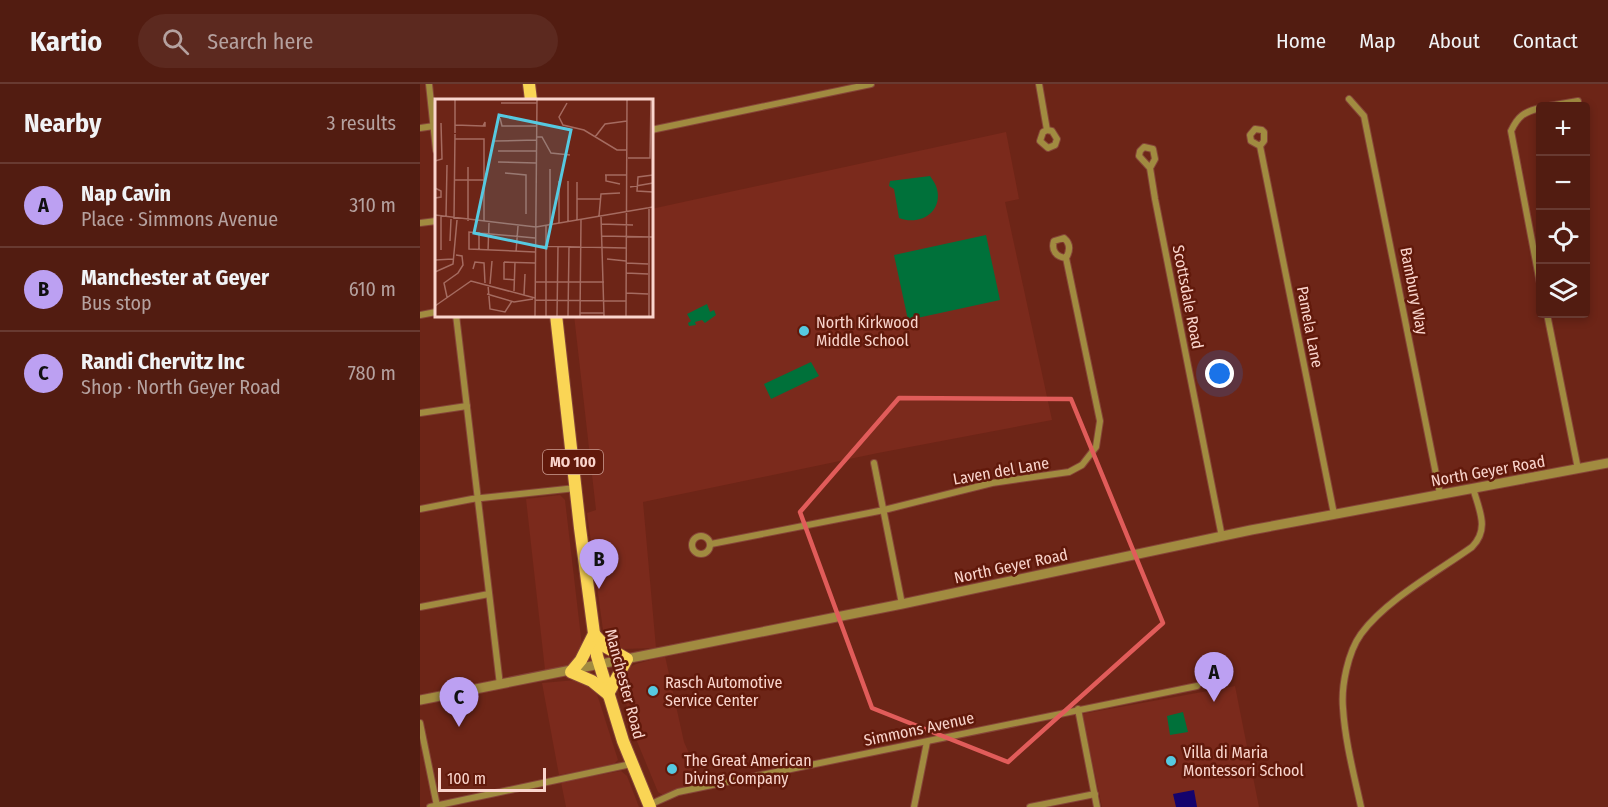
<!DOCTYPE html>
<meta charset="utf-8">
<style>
body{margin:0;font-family:"Fira Sans Condensed",sans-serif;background:#5c291f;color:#f1f3f6}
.controls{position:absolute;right:18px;top:18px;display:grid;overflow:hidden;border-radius:6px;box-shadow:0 3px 9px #0003}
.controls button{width:54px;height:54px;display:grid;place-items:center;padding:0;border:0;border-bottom:2px solid #683a31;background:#521c11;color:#f1f3f6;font:30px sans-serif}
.scale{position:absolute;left:18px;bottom:15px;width:108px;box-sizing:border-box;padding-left:6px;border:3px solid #fad5cd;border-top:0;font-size:16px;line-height:21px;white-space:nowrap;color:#fad5cd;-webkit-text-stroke:4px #61190b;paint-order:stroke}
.you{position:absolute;left:800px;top:290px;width:21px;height:21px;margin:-15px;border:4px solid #fff;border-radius:50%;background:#1a73e8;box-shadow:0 0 0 9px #1a73e833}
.badge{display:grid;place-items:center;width:39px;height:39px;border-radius:50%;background:#bca0f2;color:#111;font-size:20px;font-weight:700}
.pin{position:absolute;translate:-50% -50px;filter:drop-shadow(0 2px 3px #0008)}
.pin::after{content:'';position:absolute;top:32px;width:21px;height:18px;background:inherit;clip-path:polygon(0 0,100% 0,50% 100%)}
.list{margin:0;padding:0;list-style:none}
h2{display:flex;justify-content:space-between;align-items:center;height:78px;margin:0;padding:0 24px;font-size:26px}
h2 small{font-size:20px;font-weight:400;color:#b5a19f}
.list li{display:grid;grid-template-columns:39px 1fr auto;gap:18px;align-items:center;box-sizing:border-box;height:84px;padding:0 24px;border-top:2px solid #683a31}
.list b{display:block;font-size:22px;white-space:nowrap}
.list p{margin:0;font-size:20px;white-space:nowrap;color:#b5a19f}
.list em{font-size:20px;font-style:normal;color:#b5a19f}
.icon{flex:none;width:33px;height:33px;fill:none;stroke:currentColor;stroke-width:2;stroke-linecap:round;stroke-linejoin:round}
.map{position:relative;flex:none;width:1188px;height:723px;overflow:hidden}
header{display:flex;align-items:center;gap:36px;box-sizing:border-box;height:84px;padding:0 30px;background:#521c11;border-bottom:2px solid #683a31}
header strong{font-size:28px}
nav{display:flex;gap:33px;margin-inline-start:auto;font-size:21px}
.search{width:420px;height:54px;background:#5c291f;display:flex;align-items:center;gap:15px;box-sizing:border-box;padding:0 21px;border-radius:33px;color:#b5a19f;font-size:22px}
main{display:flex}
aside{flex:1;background:#521c11}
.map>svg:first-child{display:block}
.built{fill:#7b2a1c}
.green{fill:#00713a}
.water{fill:#14036d}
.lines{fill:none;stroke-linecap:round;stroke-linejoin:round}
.minor-casing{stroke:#864538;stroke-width:8}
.tertiary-casing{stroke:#864538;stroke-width:11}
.primary-casing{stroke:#864538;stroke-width:14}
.minor{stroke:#a18b40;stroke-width:6}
.tertiary{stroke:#a18b40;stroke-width:9}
.primary{stroke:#fad555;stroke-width:12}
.marked{fill:none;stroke:#e15c5a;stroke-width:4.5;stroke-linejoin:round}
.poi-dot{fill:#56c9e0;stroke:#61190b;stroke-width:2}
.labels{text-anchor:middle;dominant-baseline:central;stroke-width:5;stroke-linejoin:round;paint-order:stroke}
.shield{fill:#61190b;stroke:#cc9d93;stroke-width:1.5}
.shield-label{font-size:15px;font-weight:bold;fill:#fad5cd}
.street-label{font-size:16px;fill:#fad5cd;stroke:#61190b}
.poi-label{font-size:16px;fill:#fad5cd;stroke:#61190b;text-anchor:start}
.inset-road{fill:none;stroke:#a56b60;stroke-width:1.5}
.view{fill:#56c9e0;fill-opacity:0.15;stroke:#56c9e0;stroke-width:3}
.inset-edge{fill:none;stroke:#fad5cd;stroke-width:3}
</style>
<header>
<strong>Kartio</strong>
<div class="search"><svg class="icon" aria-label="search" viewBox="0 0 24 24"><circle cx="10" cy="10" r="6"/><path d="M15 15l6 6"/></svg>Search here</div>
<nav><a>Home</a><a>Map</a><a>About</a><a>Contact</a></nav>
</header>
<main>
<aside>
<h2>Nearby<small>3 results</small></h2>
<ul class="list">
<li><span class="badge">A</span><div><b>Nap Cavin</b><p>Place · Simmons Avenue</p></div><em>310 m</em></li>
<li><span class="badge">B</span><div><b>Manchester at Geyer</b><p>Bus stop</p></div><em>610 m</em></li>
<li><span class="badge">C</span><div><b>Randi Chervitz Inc</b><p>Shop · North Geyer Road</p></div><em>780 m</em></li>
</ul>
</aside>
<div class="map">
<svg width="1188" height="723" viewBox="0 0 1188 723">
<rect width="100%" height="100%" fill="#6d2517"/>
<!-- built -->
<g class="built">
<polygon points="586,48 599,115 585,118 632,336 458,369 223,418 236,564 202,565 190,561 185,553 183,546 167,429 176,426 154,231 231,231 231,125"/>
<polygon points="140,411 145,416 162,562 154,581 125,586 106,415"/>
<polygon points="245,572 264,658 282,699 259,704 243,711 238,708 216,655 201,601 201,596 208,584 216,580"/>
<polygon points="156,596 174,605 177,610 198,676 193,681 139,691 122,599"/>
<polygon points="815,602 839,723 682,723 662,630"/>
<polygon points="201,687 207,692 219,723 146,723 141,698"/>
</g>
<!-- green -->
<g class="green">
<path d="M 510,92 C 513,96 516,101 517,105 C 523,129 499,142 479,134 L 474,105 L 469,102 L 470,97 Z"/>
<polygon points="566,151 580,216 488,236 474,171"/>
<polygon points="287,220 290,228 294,226 296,231 285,239 282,236 275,238 276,241 269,242 268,239 271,237 267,230"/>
<polygon points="391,278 399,292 351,315 344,300"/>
<polygon points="763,628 768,648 750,651 747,632"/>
</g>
<!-- water -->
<polygon class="water" points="774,706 777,723 756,723 753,710"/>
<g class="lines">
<defs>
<g id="minor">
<polyline points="9,0 16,66"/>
<polyline points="619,0 627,46 623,48 620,57 628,64 635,61 637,55 632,47 627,46"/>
<polyline points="929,15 944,32 1020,410"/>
<polyline points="1129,22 1158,17"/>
<path d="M 1120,24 C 1104,28 1098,32 1091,47 L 1120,199"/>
<polyline points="0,44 14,42"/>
<polyline points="231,46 451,0"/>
<polyline points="840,62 831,57 830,51 835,45 842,46 844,48 844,57 840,62 914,430"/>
<polyline points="730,84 719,72 720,67 724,63 733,65 735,75 730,84 735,115 802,453"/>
<polyline points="0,139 16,137"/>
<polyline points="1127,230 1158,385"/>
<polyline points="0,231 16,228"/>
<polyline points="36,231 80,601"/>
<polyline points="0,329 47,322"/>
<polyline points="454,379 482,520"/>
<polyline points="0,425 52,415 156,404"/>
<circle cx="281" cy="461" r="9"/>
<path d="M 291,460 L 464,426 L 572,399 L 649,388 L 662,381 L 676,363 L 680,337 L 646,174 C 650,167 651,160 644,154 L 634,157 C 631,166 636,173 646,174"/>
<polyline points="0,523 69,510"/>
<polyline points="658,625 677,723"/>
<polyline points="0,639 17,722"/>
<polyline points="229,721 258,708 777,602"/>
<polyline points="10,723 211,680"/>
<polyline points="494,723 507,658"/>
<polyline points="610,723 675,710"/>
<path d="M 941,723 C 934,691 925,657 923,624 C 921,602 928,568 941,550 C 966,516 1017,488 1052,463 C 1070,445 1059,426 1053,404"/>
</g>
<polyline id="tertiary" points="0,616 482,520 831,446 1188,379"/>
<g id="primary">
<polyline points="109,0 111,16"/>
<polyline points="136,231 160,444 177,572 203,657 230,723"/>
<polyline points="174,550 161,576 151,588 172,597 188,610"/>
<polyline points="174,550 186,563 207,575 188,610"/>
</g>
</defs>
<!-- minor casing -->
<use href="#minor" class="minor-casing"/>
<!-- tertiary casing -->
<use href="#tertiary" class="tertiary-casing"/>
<!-- primary casing -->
<use href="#primary" class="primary-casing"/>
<!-- minor -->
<use href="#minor" class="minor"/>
<!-- tertiary -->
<use href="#tertiary" class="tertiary"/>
<!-- primary -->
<use href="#primary" class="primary"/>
</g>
<!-- marked area -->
<path class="marked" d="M 479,314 L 651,315 L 743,539 L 588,678 L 452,624 L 380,428 Z"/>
<!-- markers -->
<g class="poi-dot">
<circle cx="384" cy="247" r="6"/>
<circle cx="233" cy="607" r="6"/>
<circle cx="751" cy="677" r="6"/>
<circle cx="252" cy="685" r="6"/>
</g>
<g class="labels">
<!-- shield labels -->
<rect class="shield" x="123" y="366" width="60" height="24" rx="4.5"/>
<g class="shield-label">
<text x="153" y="378">MO 100</text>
</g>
<!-- street labels -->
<g class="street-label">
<text transform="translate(994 207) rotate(79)">Bambury Way</text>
<text transform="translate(768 213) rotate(79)">Scottsdale Road</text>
<text transform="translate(890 243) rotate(79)">Pamela Lane</text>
<text transform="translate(581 387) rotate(-10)">Laven del Lane</text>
<text transform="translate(1068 387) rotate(-10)">North Geyer Road</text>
<text transform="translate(591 482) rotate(-12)">North Geyer Road</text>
<text transform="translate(205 600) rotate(75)">Manchester Road</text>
<text transform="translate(499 645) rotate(-12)">Simmons Avenue</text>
</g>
<!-- poi labels -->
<g class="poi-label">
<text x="396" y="238">North Kirkwood<tspan x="396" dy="18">Middle School</tspan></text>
<text x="245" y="598">Rasch Automotive<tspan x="245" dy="18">Service Center</tspan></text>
<text x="763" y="668">Villa di Maria<tspan x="763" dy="18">Montessori School</tspan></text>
<text x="264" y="676">The Great American<tspan x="264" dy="18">Diving Company</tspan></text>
</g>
</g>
<!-- overview -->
<g transform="translate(15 15)">
<rect width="218" height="218" fill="#6d2517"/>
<path class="inset-road" d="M 66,4 L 102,4M 132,4 L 124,18 L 128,26 L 149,31 L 182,51 L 191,51M 65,19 L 67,27 L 102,27M 20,26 L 48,27 L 50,23 L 50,27 L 48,27M 20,34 L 20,0M 102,38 L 107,38 L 116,54 L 135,56M 160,38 L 170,25 L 192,22M 20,40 L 49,40 L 49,123M 60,42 L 101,41M 63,52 L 101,52M 193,59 L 215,59 L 216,0M 0,62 L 7,60 L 6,24M 63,63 L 101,64M 115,70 L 115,126M 70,74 L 91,76 L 91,115M 170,76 L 191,76M 171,76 L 171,82 L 185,85M 218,76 L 203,78 L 202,92 L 218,93M 19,81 L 49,81M 124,82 L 124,124M 133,82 L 133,122M 195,88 L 218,84M 0,89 L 6,92 L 6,98 L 0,99M 142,100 L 165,100M 0,116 L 101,128 L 218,108M 164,117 L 166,95 L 185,94M 166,117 L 169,217M 11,118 L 12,66M 19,120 L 20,35M 142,121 L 142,83M 33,122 L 33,68M 166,125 L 198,126M 166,137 L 218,138M 15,142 L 16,120M 100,147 L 191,149M 6,151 L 6,117M 44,152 L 44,133M 53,152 L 54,124M 81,153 L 83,127M 100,153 L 34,150 L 34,133 L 100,139M 172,160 L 191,162M 0,161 L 18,160M 69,163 L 100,164M 69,163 L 69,180 L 80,181M 191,164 L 213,165M 38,170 L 40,163 L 49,164 L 50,184M 0,173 L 18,165 L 22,121M 191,174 L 213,175M 100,183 L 169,183M 55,185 L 57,162M 53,186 L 55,210 L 70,213 L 77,202M 79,192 L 80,163M 191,194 L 213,195M 52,195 L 79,203 L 98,200M 89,196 L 90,175M 12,198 L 9,184 L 23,174 L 28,166 L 27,157 L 21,156M 100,201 L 191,202M 0,207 L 36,182 L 100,199M 145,214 L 169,214M 100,217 L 102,0M 111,217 L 111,127M 122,217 L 123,148M 133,217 L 134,148M 145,217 L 146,121M 191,217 L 192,0M 214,217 L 214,108"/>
<path class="view" d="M 64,16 L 136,31 L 111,149 L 39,134 Z"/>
<rect width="218" height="218" class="inset-edge"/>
</g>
</svg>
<div class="controls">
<button>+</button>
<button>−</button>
<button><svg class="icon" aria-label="locate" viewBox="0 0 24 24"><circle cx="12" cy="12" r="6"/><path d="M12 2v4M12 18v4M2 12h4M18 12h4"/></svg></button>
<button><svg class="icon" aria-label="layers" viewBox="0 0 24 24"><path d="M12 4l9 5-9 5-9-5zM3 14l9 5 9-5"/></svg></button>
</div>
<div class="scale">100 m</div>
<div class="you"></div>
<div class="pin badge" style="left:794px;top:618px">A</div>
<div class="pin badge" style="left:179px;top:505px">B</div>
<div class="pin badge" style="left:39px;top:643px">C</div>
</div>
</main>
